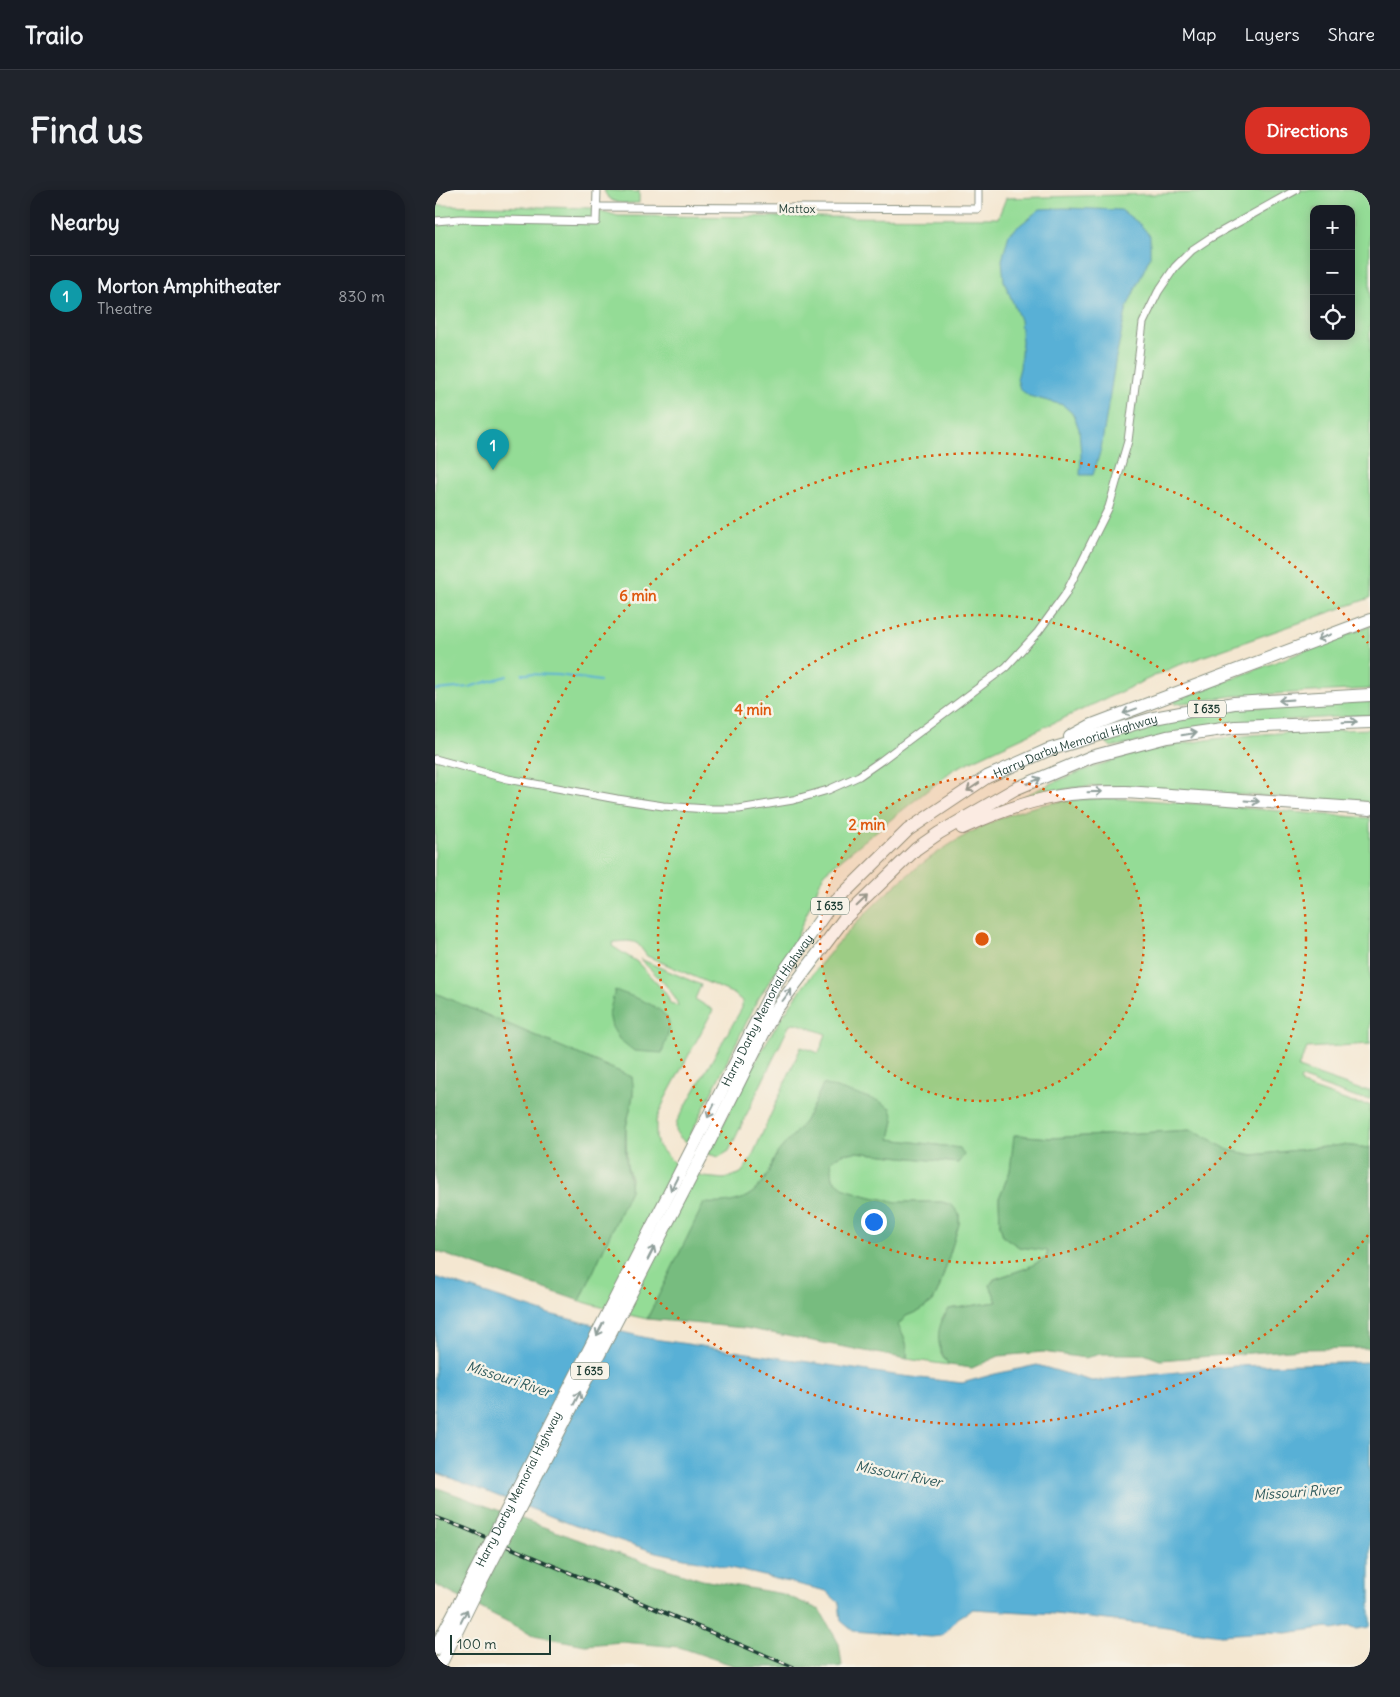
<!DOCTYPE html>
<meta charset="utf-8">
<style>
body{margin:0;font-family:Delius,sans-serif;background:#20242c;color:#f1f3f6}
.controls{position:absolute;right:15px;top:15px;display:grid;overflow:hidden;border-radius:10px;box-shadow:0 2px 12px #0003}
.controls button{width:45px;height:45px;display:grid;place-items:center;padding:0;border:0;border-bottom:1px solid #363941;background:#171b24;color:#f1f3f6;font:25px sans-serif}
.scale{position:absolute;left:15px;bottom:12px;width:101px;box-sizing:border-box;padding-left:5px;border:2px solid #1f3d34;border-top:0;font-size:14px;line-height:18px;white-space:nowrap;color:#1f3d34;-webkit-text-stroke:4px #f7f3e8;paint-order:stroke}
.you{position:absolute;left:438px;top:1031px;width:18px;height:18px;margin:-12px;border:4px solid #fff;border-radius:50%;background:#1a73e8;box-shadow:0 0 0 8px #1a73e833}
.badge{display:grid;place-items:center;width:32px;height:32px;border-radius:50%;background:#d93025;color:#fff;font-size:16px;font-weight:700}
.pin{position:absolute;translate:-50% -41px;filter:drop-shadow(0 1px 2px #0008)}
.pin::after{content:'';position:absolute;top:26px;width:18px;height:15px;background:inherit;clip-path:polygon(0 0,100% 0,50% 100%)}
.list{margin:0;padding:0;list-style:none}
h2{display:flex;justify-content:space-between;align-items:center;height:65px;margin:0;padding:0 20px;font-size:21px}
h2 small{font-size:16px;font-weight:400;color:#9ea1a6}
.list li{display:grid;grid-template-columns:32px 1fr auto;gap:15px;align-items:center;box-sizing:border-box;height:80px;padding:0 20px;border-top:1px solid #363941}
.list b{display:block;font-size:19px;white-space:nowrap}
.list p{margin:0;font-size:16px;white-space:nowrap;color:#9ea1a6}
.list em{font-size:16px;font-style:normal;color:#9ea1a6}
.icon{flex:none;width:28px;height:28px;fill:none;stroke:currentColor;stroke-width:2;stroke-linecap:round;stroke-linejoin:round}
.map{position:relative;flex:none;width:935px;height:1477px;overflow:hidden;border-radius:20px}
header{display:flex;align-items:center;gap:30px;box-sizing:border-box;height:70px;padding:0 25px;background:#171b24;border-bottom:1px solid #363941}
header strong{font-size:24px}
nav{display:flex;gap:28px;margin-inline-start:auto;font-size:18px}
.intro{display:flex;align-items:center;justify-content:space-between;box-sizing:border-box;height:120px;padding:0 30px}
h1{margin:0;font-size:35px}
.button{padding:12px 22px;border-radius:20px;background:#d93025;color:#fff;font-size:18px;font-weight:700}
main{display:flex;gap:30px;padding:0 30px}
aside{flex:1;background:#171b24;border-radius:20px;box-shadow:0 2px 12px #0003}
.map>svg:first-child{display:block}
.green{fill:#94dc96;stroke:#5a8c65;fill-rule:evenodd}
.forest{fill:#77bc7f;stroke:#4b7c5a}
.water{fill:#59b0d6;stroke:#3c7685}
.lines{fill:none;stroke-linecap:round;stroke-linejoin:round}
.stream{stroke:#59b0d6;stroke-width:2}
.street-casing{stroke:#8a9282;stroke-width:9}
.highway-casing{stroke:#8a9282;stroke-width:14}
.street{stroke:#fff;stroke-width:7}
.highway{stroke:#fff;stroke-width:12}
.rail-casing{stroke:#1f3d34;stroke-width:4}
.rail{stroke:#f7f3e8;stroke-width:2;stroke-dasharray:5.5;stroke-linecap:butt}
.highway-bridge-casing{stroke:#8a9282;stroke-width:14;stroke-linecap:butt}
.highway-bridge{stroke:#fff;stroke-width:12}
.oneway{stroke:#8f9e9a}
.ring{fill:none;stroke:#de580e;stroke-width:2.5;stroke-dasharray:2.5 5}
.labels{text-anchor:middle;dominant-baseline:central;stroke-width:5;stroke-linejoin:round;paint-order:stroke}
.shield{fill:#f7f3e8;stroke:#60746a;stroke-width:1}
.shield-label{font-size:11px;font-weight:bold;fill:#1f3d34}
.street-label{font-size:12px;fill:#1f3d34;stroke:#f7f3e8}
.water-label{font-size:14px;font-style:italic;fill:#2e5a5c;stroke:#f7f3e8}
.centre{fill:#de580e;stroke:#f7f3e8;stroke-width:2.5}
.ring-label{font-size:15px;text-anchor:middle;font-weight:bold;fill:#de580e;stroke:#f7f3e8;stroke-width:5;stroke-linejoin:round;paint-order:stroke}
</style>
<header>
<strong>Trailo</strong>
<nav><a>Map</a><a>Layers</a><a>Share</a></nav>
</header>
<div class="intro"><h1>Find us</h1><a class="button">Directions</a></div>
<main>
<aside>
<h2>Nearby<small></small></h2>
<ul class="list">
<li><span class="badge" style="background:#0f9aa8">1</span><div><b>Morton Amphitheater</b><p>Theatre</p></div><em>830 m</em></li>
</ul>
</aside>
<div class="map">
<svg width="935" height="1477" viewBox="0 0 935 1477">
<rect width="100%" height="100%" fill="#f7f3e8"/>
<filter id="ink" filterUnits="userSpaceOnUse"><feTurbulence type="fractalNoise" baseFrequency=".02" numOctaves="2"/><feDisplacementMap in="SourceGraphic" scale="10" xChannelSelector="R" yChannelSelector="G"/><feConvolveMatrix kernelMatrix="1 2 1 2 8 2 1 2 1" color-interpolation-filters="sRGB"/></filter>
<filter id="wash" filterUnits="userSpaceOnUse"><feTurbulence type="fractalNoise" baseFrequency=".0096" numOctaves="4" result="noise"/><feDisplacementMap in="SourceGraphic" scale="20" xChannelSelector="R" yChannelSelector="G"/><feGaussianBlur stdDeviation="1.12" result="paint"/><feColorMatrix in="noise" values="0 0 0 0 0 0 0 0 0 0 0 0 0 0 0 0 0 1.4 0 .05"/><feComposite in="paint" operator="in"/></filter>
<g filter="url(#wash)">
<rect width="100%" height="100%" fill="#f4e7d1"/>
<!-- green -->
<g class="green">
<path d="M 169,0 L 202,2 L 204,0 L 204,13 C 191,13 174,16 169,0 Z"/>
<path d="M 796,0 L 935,0 L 935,408 L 741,476 L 519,579 L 389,683 L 360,751 L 322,811 L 252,952 C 242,947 239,942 242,931 L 307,818 L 307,811 L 299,804 L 212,766 L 203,754 L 199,752 L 193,751 L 178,752 L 177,756 L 202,772 L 229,801 L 233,807 L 235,814 L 243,816 C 240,800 216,781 205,769 L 266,795 L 260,809 L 278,820 L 230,909 L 221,931 L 221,948 L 223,956 L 238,972 L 268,987 L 289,989 L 298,986 L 306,983 L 315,971 L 366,857 L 384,863 L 391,844 L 364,834 L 359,833 L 354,836 L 294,961 L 284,967 L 273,964 C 296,920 317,873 344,832 C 406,736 510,627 628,611 C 674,605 720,611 765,614 C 822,619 878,624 935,628 L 935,854 L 872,858 L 863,878 L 926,900 L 935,900 L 935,909 L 922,908 L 866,888 L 865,890 L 867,895 L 918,913 L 935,915 L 935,958 L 907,955 L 818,965 L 793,960 L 768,945 L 757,940 L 615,948 L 580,945 L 575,981 L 564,1008 L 565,1035 L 568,1046 L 584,1057 L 613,1060 L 611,1068 L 592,1078 L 559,1089 L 555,1095 L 562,1112 L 514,1119 L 507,1128 L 506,1164 L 514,1175 L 472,1169 C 473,1155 470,1147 463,1135 L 471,1126 L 486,1120 L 498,1111 L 504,1099 L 524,1034 L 524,1024 L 507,1012 L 462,1012 L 432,1006 L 410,999 L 398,989 L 396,971 L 407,964 L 421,962 L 523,973 L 525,958 L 455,949 L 459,930 L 388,894 C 382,907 377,920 369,932 C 362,942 352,951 344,961 C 338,968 336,978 332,985 C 317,1012 296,1014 269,1014 L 212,1129 L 194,1125 L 145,1111 L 195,1000 L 196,988 L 192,976 L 191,938 L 198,906 L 197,887 L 0,803 L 0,15 L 157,18 L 183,26 L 563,28 L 571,8 L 792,2 ZM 879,19 L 916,19 L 916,146 L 879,146 Z"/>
<polygon points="935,436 935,499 798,506 740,514 739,511"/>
<polygon points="935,511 935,525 820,532 676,557 671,552 672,546 680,542 795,519"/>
<path d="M 935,539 L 935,613 L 667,596 L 636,598 L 590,608 L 589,606 C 641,581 695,562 752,553 C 812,543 874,541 935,539 Z"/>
</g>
<!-- forest -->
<g class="forest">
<path d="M 180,800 C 195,806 235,817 234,836 C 234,845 229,855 227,863 L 199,861 L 184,849 L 177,837 L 174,824 Z"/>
<path d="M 0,803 L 197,887 C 201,905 194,920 191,937 C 190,947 190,967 192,977 C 194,987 196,989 195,1000 L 145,1111 L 0,1061 Z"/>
<path d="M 388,894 L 444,911 L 456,918 L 459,930 L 455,949 L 525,958 L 529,965 L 523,973 L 421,962 L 407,964 L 396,971 L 398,989 L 410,999 L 432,1006 L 462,1012 L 507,1012 L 517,1015 L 524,1024 L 524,1034 L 504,1099 L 498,1111 L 486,1120 L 471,1126 L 463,1135 C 470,1147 473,1155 472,1169 L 310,1138 L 212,1129 L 269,1013 C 296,1014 317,1012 332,985 C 336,978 338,968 344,961 C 352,951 362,942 369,932 C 377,920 382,907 388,894 Z"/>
<path d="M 757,940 L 768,945 L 793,960 L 818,965 L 907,955 L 935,958 L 935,1158 L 868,1159 L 725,1170 L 709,1164 L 666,1164 L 650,1168 L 608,1162 L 564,1166 L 537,1178 L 514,1175 C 500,1156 500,1138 514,1119 L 562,1112 L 555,1095 L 560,1089 L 592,1078 L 611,1068 L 613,1061 L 584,1057 L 568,1046 L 565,1035 L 564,1008 L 575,981 L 579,945 L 615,948 Z"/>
<polygon points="0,1297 166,1358 267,1390 348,1404 385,1420 404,1454 407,1476 399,1477 303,1477 244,1457 187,1452 150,1455 99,1445 0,1395"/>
</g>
<!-- water -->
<g class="water">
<polygon points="629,18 686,20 705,34 715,46 715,67 692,117 681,167 666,259 658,285 645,285 646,266 644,239 638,224 628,215 594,206 585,199 582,189 585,178 587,151 585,130 569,91 567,70 574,44 605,19"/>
<polygon points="0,1087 114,1124 212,1148 460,1185 527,1193 560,1184 602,1175 657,1191 800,1176 935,1172 935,1437 922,1439 916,1436 898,1440 893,1437 852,1443 831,1442 786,1445 725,1436 620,1424 538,1419 523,1428 507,1446 496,1447 418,1441 406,1431 404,1413 391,1401 300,1379 217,1361 141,1336 0,1282"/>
</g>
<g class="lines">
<!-- stream -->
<g class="stream">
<polyline points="87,484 123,485 165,491"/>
<polyline points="0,500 34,497 72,486"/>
</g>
</g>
</g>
<g filter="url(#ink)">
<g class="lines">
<defs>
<g id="street">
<polyline points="162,17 543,19 543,0"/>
<polyline points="0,31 25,29 161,32 162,0"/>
<polyline points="0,569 73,589 182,609 228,616 273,619 304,619 358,610 393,600 424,586 447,570 571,477 603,442 630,405 674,317 693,251 708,133 723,102 740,77 757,60 775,48 861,0"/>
</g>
<g id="highway">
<polyline points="635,547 657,535 935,430"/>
<path d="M 527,638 C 556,625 587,613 618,607 C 642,602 667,602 691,602 L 935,619"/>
<path id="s1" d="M 261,951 L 341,793 L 393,719 L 473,640 L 552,587 L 613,560 L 719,528 L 799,513 L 935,505"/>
<polyline points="272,956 339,822 409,729 481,659 504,643 580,599 656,567 732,547 801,537 935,532"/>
<polyline points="0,1459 30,1402"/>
<polyline points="4,1477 39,1406"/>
</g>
</defs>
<!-- street casing -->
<use href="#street" class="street-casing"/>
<!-- highway casing -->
<use href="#highway" class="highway-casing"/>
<!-- street -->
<use href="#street" class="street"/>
<!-- highway -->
<use href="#highway" class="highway"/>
<defs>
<polyline id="rail" points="0,1327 29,1338 358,1477"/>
</defs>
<!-- rail casing -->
<use href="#rail" class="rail-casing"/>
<!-- rail -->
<use href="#rail" class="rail"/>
<defs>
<g id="highway-bridge">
<path id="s2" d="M 30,1402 L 261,951"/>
<polyline points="39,1406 272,956"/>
</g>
</defs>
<!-- highway-bridge casing -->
<use href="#highway-bridge" class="highway-bridge-casing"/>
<!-- highway-bridge -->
<use href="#highway-bridge" class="highway-bridge"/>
</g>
<!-- one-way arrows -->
<defs><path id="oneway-shaft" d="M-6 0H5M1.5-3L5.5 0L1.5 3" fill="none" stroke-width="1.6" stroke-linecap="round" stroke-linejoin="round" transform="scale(1.25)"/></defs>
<g class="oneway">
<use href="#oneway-shaft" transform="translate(889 447) rotate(159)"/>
<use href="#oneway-shaft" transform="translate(851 510) rotate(176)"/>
<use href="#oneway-shaft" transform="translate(695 521) rotate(160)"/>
<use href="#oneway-shaft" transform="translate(915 532) rotate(-2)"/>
<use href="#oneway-shaft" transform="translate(754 544) rotate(-9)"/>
<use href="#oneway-shaft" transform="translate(599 591) rotate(-23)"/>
<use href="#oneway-shaft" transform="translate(538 597) rotate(146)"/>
<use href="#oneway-shaft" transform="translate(660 602) rotate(-2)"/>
<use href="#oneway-shaft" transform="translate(817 611) rotate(4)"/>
<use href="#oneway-shaft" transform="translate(427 711) rotate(-44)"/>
<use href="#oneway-shaft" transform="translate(352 805) rotate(-53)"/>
<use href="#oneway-shaft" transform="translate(276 921) rotate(117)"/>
<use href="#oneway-shaft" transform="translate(239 994) rotate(117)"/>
<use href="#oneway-shaft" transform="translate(216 1063) rotate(-63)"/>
<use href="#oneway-shaft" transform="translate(165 1139) rotate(117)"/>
<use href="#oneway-shaft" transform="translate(142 1208) rotate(-63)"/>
<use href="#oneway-shaft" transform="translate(29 1426) rotate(-64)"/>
</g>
</g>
<!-- distance rings -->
<circle cx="547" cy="749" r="162" fill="#de580e" fill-opacity=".12"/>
<g class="ring">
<circle cx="547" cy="749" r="162"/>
<circle cx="547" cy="749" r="324"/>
<path d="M933 1045A486 486 0 1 1 933 453"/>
</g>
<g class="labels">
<!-- shield labels -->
<g class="shield">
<rect x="753" y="510.5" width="38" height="17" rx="4"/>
<rect x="376" y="707.5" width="38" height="17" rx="4"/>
<rect x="136" y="1172.5" width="38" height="17" rx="4"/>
</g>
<g class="shield-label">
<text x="772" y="519">I 635</text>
<text x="395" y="716">I 635</text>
<text x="155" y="1181">I 635</text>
</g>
<!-- street labels -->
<g class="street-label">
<text x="362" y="18">Mattox</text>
<text stroke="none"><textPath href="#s1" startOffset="569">Harry Darby Memorial Highway</textPath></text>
<text stroke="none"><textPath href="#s1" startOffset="149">Harry Darby Memorial Highway</textPath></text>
<text stroke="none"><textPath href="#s2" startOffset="116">Harry Darby Memorial Highway</textPath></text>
</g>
<!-- water labels -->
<g class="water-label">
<text transform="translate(74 1189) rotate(18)">Missouri River</text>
<text transform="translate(464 1284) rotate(11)">Missouri River</text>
<text transform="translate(862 1302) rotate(-4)">Missouri River</text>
</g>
</g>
<circle cx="547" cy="749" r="8" class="centre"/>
<g class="ring-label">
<text x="203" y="411">6 min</text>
<text x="318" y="525">4 min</text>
<text x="432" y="640">2 min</text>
</g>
</svg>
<div class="controls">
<button>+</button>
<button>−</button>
<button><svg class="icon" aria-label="locate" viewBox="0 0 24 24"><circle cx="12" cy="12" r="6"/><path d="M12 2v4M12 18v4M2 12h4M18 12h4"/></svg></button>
</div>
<div class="scale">100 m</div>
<div class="you"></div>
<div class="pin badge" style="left:58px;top:280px;background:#0f9aa8">1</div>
</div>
</main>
